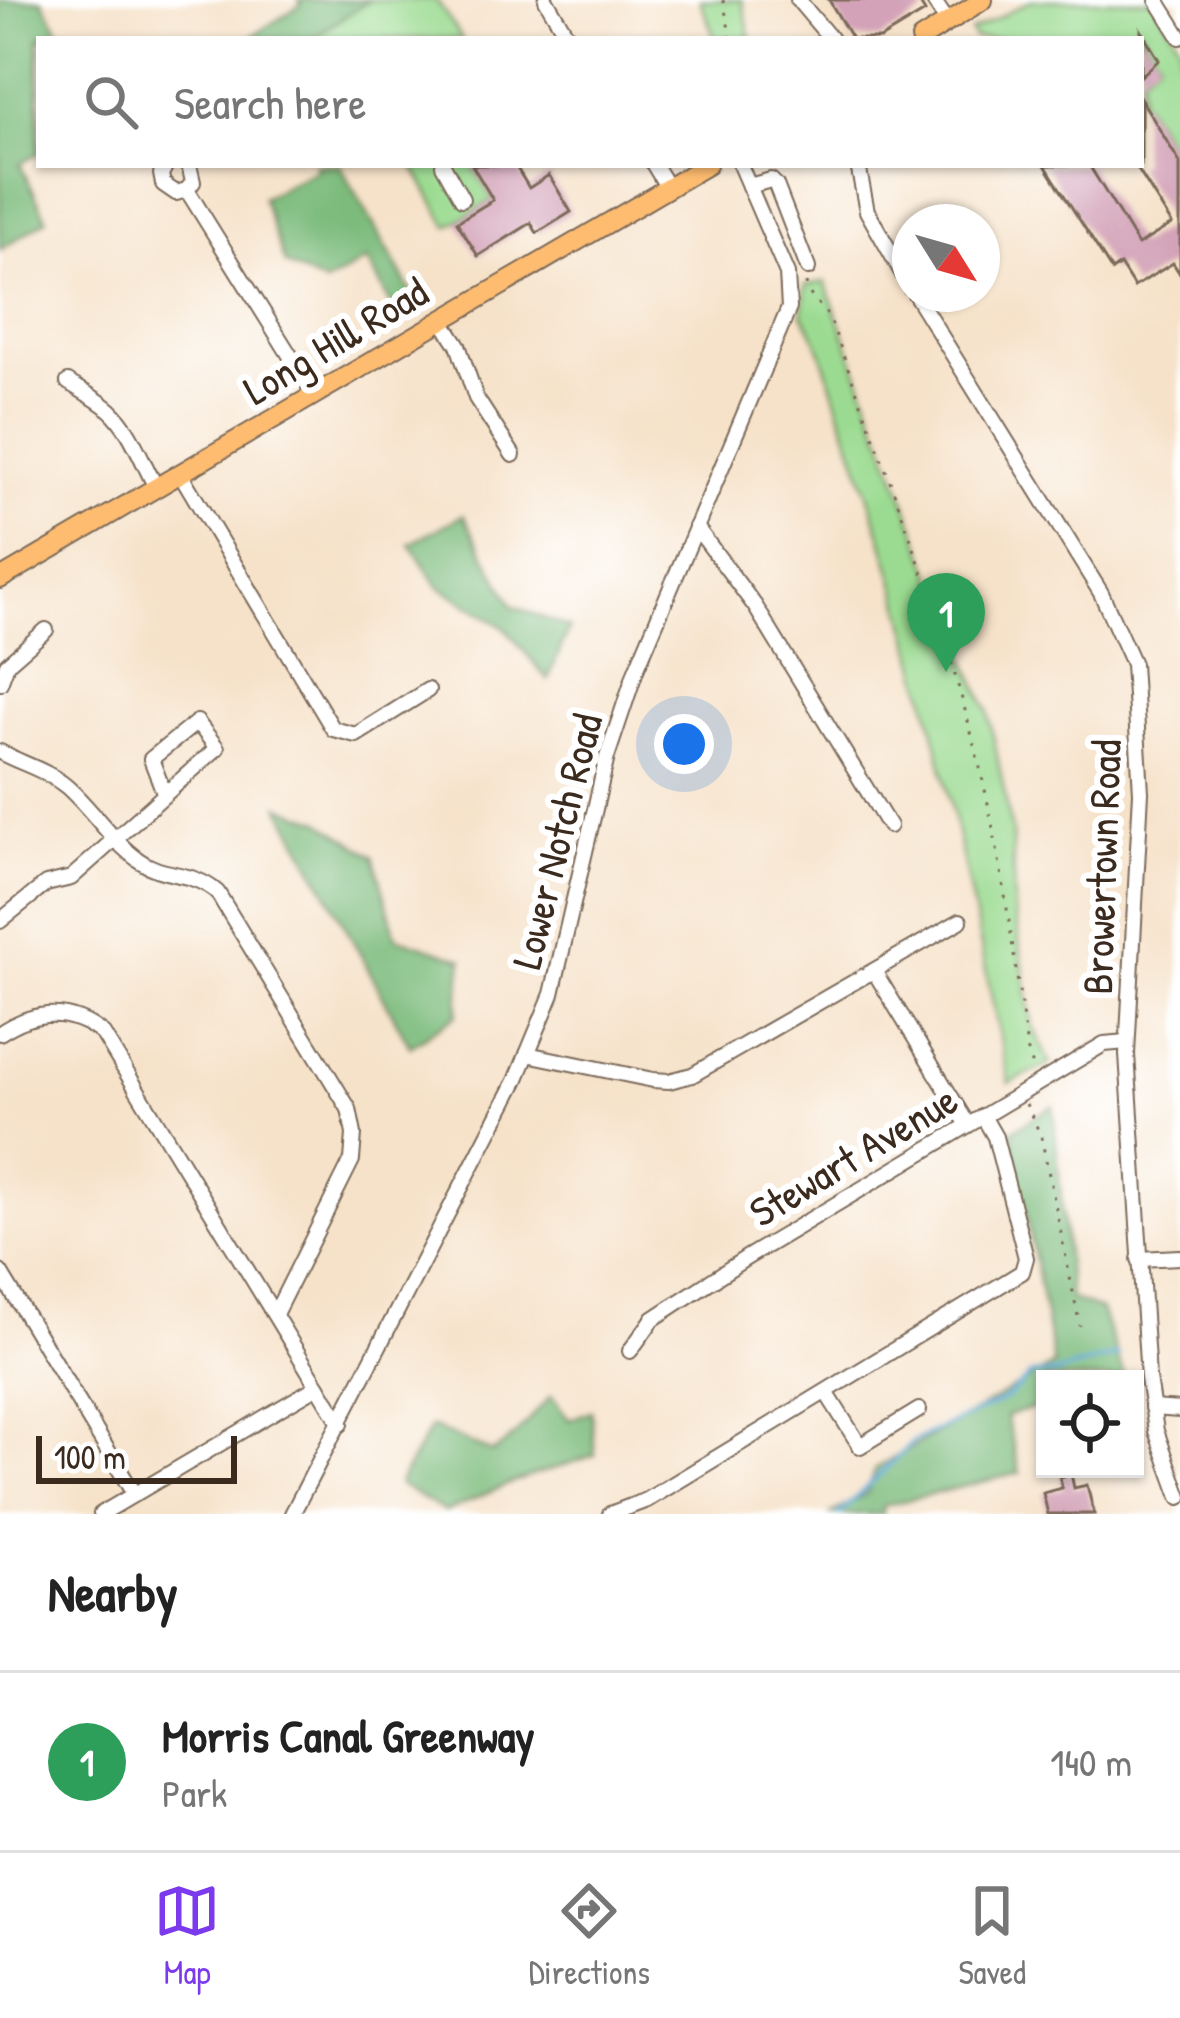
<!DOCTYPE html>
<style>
body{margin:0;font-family:"Patrick Hand",sans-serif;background:#f2f2f2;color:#222}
.controls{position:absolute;right:36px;bottom:36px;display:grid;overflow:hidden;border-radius:0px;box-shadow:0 3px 9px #0004}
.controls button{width:108px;height:108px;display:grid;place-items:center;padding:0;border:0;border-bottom:3px solid #e0e0e0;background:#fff;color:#222;font:60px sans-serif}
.compass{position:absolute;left:892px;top:204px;width:108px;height:108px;border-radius:50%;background:#fff;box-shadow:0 3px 9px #0004;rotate:127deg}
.scale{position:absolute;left:36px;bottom:30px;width:201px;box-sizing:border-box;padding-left:12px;border:6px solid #3b2a1e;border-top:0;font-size:33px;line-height:42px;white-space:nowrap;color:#3b2a1e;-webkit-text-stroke:9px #fff;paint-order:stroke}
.you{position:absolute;left:684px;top:744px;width:42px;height:42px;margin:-30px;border:9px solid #fff;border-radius:50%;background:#1a73e8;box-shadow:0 0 0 18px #1a73e833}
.badge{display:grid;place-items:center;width:78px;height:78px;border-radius:50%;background:#7c3aed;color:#fff;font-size:39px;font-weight:700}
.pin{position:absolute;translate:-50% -99px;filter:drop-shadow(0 3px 6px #0008)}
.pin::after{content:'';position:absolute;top:63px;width:42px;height:36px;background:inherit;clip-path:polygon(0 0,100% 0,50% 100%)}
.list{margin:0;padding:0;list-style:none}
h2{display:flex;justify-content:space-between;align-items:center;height:156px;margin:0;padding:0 48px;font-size:51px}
h2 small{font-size:39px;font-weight:400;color:#767676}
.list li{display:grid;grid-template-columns:78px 1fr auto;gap:36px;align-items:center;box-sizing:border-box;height:180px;padding:0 48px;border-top:3px solid #e0e0e0}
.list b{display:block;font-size:45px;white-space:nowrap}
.list p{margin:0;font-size:39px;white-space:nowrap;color:#767676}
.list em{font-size:39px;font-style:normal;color:#767676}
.icon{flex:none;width:66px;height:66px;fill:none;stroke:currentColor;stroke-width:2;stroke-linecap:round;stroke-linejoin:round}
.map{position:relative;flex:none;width:1180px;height:1514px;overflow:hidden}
.search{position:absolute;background:#fff;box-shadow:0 3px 9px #0004;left:36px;right:36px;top:36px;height:132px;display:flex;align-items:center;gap:30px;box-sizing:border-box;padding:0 42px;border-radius:0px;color:#767676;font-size:45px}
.sheet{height:336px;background:#fff}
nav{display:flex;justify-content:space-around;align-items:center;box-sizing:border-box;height:168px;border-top:3px solid #e0e0e0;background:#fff;font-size:33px;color:#767676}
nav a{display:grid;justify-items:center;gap:6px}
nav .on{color:#7c3aed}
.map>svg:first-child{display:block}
.green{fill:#9bdb91;stroke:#6b8258;stroke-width:3}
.forest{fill:#7cbb7b;stroke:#5c724c;stroke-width:3}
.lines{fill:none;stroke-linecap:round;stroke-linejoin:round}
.stream{stroke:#56a4cf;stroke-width:4.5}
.building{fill:#d3a2b8}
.minor-casing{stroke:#7c6a5a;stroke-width:18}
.major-casing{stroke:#7c6a5a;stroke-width:22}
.path{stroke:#7c6a5a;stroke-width:3;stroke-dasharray:3 9;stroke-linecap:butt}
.minor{stroke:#fff;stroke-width:14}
.major{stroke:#febc70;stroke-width:18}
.labels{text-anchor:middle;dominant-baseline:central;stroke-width:12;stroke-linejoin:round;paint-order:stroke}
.street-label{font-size:42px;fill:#3b2a1e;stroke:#fff}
</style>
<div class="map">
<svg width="1180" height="1514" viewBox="0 0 1180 1514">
<rect width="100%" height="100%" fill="#fff"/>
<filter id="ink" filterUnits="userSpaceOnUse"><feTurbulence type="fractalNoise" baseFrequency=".00833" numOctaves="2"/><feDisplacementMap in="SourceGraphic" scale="24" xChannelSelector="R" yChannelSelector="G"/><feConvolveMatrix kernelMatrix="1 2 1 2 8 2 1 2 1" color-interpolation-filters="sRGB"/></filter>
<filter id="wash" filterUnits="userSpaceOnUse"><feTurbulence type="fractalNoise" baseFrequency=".004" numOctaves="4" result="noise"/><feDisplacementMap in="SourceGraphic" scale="48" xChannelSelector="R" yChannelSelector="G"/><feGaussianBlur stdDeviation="2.7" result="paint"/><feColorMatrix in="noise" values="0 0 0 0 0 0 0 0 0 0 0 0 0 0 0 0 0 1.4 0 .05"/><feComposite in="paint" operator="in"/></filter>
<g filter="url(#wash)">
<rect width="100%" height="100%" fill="#f6e2c9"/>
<!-- green -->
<g class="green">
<polygon points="369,0 436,0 462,39 311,39"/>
<polygon points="700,0 742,0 751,39 715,39"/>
<polygon points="1032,0 1152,0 1180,44 1180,163 1141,99 1141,76 1159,60 1145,37 975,39 971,32"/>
<polygon points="413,165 472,165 493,200 448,227"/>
<path d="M 825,282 L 954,634 L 988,710 L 1012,832 L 1014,909 L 1033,1027 L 1050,1064 L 1009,1083 C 964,861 921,639 845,426 C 834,395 821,338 802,315 L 806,285 Z"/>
</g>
<!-- forest -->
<g class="forest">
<polygon points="0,0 42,0 64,39 39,39 39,153 20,164 47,219 0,250"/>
<polygon points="299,0 369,0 311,39 247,39 301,5"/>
<polygon points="315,165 340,165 418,304 396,314 367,260 325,284 285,264 262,198 317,169"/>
<polygon points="463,515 513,606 569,628 548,680 505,628 438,586 410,544"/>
<polygon points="280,806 321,821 374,856 396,937 463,959 457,1015 410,1046"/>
<polygon points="1053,1106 1070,1299 1101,1310 1125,1379 1045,1379 1045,1405 1006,1416 1020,1473 882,1506 883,1514 832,1514 867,1493 875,1469 1054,1365 1011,1131"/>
<polygon points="551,1396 569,1420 591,1411 595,1455 516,1481 445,1512 398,1484 431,1427 493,1453 515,1435"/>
</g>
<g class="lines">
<!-- stream -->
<polyline class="stream" points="839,1514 914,1441 1005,1399 1031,1375 1057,1373 1118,1355"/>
</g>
<g id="blocks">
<!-- building -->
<g class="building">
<polygon points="829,0 918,0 925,12 880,39 852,39"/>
<polygon points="1141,30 1159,60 1141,76"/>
<polygon points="1141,99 1180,163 1180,274 1173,263 1134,287 1120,265 1112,271 1045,165 1089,165 1138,245 1172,224 1135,165 1141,165"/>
<polygon points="472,165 515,165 529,188 549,175 571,212 537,233 531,223 478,256 457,222 493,200"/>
<polygon points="1071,1474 1074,1488 1087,1485 1094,1514 1048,1514 1043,1493 1062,1488 1060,1477"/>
</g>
</g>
</g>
<g filter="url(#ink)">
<use href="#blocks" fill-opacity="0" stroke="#7c6a5a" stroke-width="3"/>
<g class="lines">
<defs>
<g id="minor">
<polyline points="546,0 569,39"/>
<polyline points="798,0 831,39"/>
<polyline points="933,0 947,21"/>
<polyline points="1157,0 1180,37"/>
<polyline points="166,165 161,174 163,184 176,193 187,190 193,182 189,165"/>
<polyline points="443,165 462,199"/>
<polyline points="654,165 668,188"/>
<polyline points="858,165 867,211 910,287"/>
<polyline points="749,186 771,180 776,185 808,268"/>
<polyline points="187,190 314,394"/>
<polyline points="915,294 1101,593 1133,664 1141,792 1127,1054 1148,1378 1156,1431 1180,1497"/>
<polyline points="441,319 458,345 476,398 513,455"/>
<path d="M 68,382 C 82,391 98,399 110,410 C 131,429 142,462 156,487"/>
<polyline points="180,473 333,729 356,735 428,690"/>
<polyline points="696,527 755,606 889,826"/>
<polyline points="0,683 7,664 46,630"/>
<path d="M 0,752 C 22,764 47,770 67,787 C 93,810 111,841 140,861 C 164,878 191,870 217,892 L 349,1109 L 354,1134 L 352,1160 L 275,1314"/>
<polyline points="0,921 46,884 71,878 217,748 197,722 151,759 165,795"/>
<polyline points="874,971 968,1125"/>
<path d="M 0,1033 C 35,1010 69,1007 103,1034 L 341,1424"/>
<polyline points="527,1054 653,1080 669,1081 692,1075 960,921"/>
<polyline points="1139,1259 1180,1257"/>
<polyline points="0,1272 134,1494"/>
<polyline points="630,1351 653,1319 746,1258 1104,1044 1127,1042"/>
<polyline points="826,1392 860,1446 919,1410"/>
<polyline points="1152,1408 1180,1410"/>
<polyline points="101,1514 318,1386"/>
<polyline points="292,1514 516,1081 552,994 607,757 636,670 789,308 787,274 740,165"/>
<polyline points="610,1514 647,1500 1022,1272 1026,1258 995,1137 983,1116"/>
</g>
<g id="major">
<polyline points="921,39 983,0"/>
<polyline points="0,579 707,165"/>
</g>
</defs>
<!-- minor casing -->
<use href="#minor" class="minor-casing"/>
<!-- major casing -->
<use href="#major" class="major-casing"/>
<!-- path -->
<g class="path">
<polyline points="723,0 731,39"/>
<path d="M 806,283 L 808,292 L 829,317 C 889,479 955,644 990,813 C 1006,891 1016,970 1027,1049 L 1034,1069"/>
<polyline points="1026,1104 1041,1136 1080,1326"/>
</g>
<!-- minor -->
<use href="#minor" class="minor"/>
<!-- major -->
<use href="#major" class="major"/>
</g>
</g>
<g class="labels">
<!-- street labels -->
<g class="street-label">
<text transform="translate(335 340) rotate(-31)">Long Hill Road</text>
<text transform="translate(556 841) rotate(-76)">Lower Notch Road</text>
<text transform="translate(1101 867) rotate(-88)">Browertown Road</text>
<text transform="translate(853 1155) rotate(-31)">Stewart Avenue</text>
</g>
</g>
</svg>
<div class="controls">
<button><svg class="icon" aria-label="locate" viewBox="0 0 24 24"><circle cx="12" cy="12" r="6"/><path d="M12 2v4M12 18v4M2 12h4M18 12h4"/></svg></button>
</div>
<svg class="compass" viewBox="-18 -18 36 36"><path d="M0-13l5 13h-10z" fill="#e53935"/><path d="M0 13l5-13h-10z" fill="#767676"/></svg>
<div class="scale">100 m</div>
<div class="you"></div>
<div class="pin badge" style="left:946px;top:672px;background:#2e9e5b">1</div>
<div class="search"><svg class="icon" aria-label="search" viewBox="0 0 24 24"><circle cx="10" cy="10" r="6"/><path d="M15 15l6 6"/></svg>Search here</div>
</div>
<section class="sheet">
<h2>Nearby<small></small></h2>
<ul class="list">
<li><span class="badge" style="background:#2e9e5b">1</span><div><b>Morris Canal Greenway</b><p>Park</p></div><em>140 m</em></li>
</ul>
</section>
<nav>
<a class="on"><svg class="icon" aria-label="map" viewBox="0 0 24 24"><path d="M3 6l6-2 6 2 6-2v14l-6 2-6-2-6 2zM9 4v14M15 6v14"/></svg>Map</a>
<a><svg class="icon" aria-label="directions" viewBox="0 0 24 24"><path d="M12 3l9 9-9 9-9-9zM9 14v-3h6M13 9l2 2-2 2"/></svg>Directions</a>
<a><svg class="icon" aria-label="saved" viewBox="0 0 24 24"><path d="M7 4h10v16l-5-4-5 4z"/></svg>Saved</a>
</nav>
